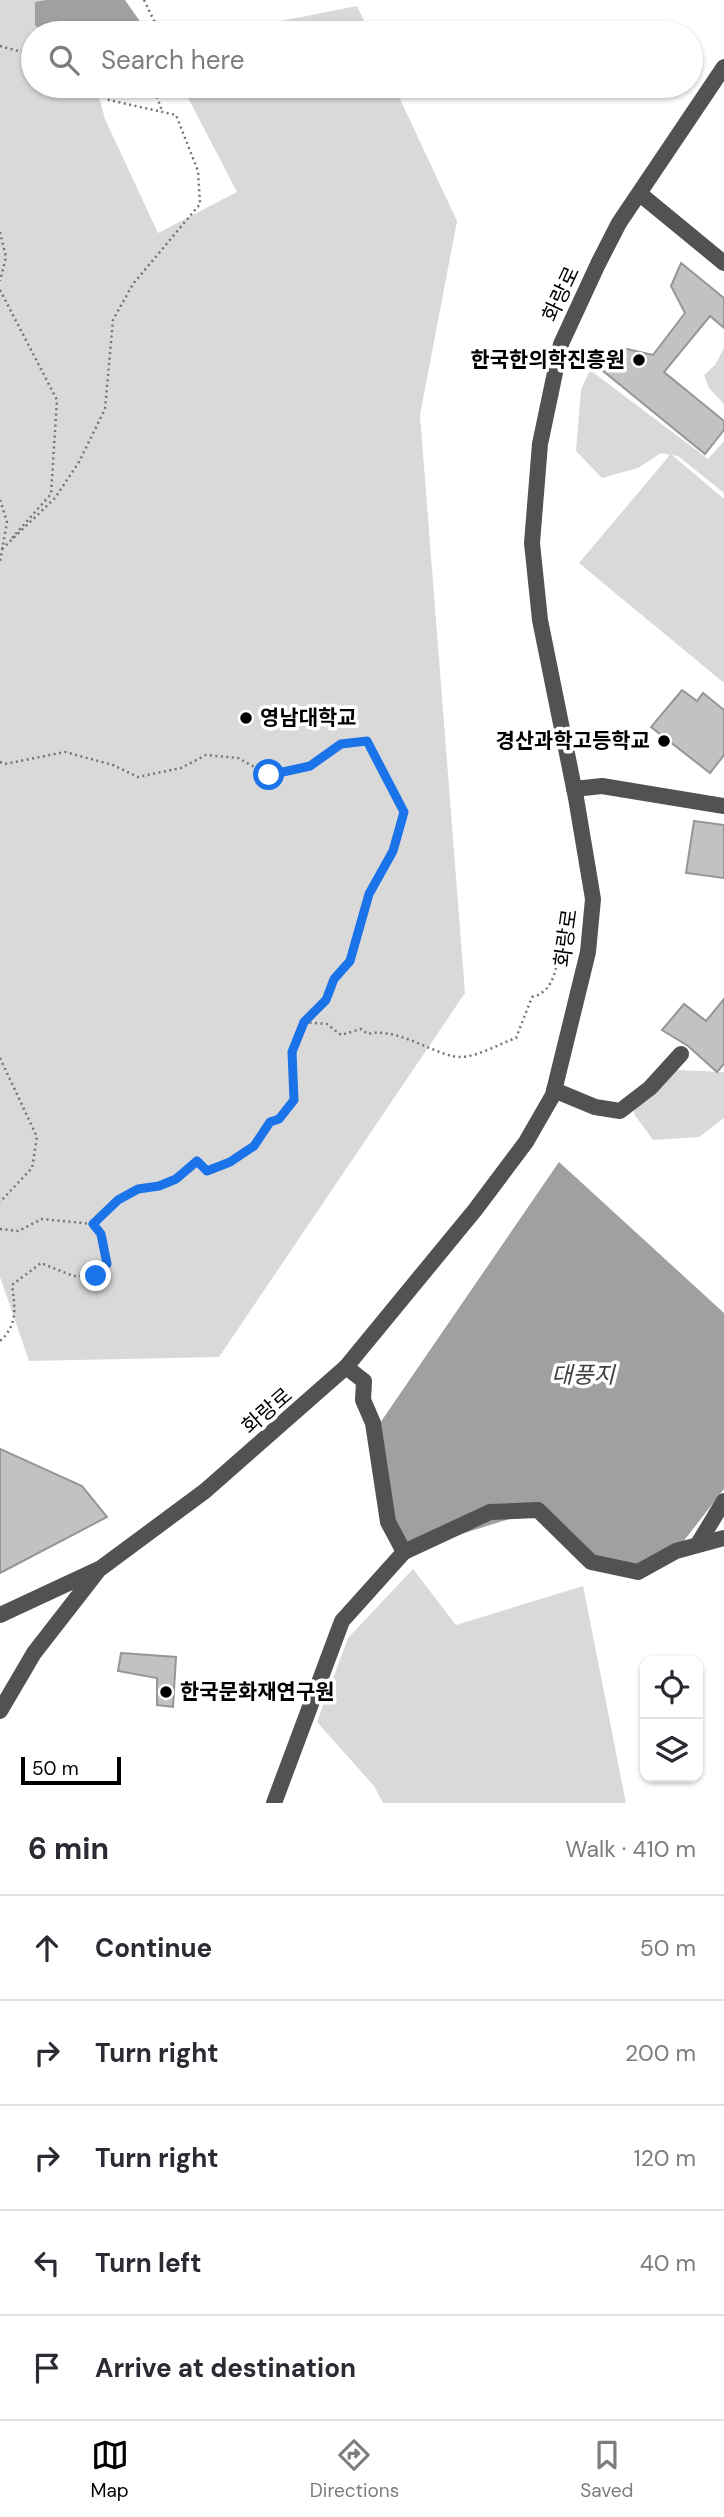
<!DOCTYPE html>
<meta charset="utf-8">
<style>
body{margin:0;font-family:"DM Sans","Noto Sans KR",sans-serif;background:#f2f2f3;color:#2b2b33}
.controls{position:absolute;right:21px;bottom:21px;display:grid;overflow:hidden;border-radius:14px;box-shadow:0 2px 5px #0004}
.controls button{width:63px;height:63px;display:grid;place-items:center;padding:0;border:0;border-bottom:2px solid #e1e1e2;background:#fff;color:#2b2b33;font:35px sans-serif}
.scale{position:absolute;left:21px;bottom:18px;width:100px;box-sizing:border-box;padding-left:7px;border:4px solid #000;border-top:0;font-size:19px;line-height:24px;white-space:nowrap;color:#000;-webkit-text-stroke:5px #fff;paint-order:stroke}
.stop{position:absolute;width:21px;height:21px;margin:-16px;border:5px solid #1a73e8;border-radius:50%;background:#fff}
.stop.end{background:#1a73e8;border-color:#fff;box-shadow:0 2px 7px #0008}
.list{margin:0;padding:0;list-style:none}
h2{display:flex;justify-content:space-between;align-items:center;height:91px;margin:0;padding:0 28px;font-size:30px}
h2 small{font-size:23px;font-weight:400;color:#7c7c81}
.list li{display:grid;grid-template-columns:46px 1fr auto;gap:21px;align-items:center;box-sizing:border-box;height:105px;padding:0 28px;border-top:2px solid #e1e1e2}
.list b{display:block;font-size:26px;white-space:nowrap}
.list em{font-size:23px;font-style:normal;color:#7c7c81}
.icon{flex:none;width:38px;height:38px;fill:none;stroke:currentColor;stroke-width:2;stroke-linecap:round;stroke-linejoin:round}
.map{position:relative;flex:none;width:724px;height:1803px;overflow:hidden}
.search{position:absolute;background:#fff;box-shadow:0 2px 5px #0004;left:21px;right:21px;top:21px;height:77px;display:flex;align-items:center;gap:18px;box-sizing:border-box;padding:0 24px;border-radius:38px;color:#7c7c81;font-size:26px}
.sheet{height:616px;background:#fff}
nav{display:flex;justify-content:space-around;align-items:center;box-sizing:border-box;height:98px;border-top:2px solid #e1e1e2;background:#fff;font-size:19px;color:#7c7c81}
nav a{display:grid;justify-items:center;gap:4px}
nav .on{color:#000}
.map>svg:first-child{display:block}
.green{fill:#d9d9d9}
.water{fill:#a0a0a0}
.building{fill:#c2c2c2;stroke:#969696;stroke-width:2}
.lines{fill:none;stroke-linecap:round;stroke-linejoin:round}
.path{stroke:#747474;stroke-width:2.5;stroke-dasharray:2 3.5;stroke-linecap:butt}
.minor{stroke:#525252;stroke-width:16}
.route{stroke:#1a73e8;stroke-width:9}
.poi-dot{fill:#000;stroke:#fff;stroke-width:2.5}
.labels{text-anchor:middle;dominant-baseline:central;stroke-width:7;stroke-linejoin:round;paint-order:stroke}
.street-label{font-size:21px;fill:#000;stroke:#fff}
.poi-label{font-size:21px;font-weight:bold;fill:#000;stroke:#fff;text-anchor:end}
.water-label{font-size:23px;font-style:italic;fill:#414141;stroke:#fff}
</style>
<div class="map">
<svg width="724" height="1803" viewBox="0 0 724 1803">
<rect width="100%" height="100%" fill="#fff"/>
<!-- green -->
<g class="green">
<polygon points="0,0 55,0 71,33 33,33 33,86 96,86 105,119 158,233 237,192 184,90 187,86 394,86 457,221 420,415 465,993 219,1357 29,1361 0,1277"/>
<polygon points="357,6 370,33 223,33 224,32"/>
<polygon points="724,348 724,404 709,388 704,375 715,365"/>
<polygon points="590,370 708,459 724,441 724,493 678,456 672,455 724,499 724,683 579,563 670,455 661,453 638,468 602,478 576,451 581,390"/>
<polygon points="676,1070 724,1072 724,1118 699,1137 653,1140 634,1114 637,1089"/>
<polygon points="413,1569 456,1625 583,1586 626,1803 383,1803 374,1786 317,1722 348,1638"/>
</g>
<!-- water -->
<g class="water">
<polygon points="46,0 125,0 148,33 43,33 35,25 35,2"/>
<polygon points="559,1162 724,1313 724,1489 676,1551 638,1572 591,1562 538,1510 404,1552 369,1439"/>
</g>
<!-- building -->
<g class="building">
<polygon points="681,263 724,298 724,328 710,316 664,372 724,421 724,430 705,454 597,366 623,348 653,355 685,313 671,286"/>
<polygon points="682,690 697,701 703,693 724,710 724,755 710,773 651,727"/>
<polygon points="694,821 724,825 724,878 686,873"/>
<polygon points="724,999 724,1064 717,1072 688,1046 662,1030 684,1004 706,1021"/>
<polygon points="0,1449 82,1486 107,1517 0,1573"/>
<polygon points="121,1653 176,1657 173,1707 157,1705 157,1678 118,1671"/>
</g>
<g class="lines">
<!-- path -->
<g class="path">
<polyline points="144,0 160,33"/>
<polyline points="0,46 33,55"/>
<polyline points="160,86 157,97 162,111"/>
<polyline points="0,232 6,257 0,281"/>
<polyline points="0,290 57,400 51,494 12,538"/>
<polyline points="0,500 7,522 0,562"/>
<polyline points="2,549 55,498 79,462 105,409 113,320 133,284 200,204 198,171 176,115 109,100 87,86"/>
<polyline points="0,762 5,764 65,752 113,765 138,777 181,768 206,755 238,758 269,775 310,766 341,744 367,741 404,812 393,851 369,894 350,962 334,979 326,1000 304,1022"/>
<polyline points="0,1058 37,1137 32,1168 0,1202"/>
<path d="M 93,1224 L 118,1200 L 138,1189 L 159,1186 L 176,1179 L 197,1161 L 207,1171 L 231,1162 L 254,1146 L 270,1122 L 279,1119 L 294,1100 L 292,1052 L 304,1022 L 327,1024 L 341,1035 L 361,1029 L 368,1034 C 394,1027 427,1050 452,1056 C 472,1061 498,1044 516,1038 L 532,997 C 564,989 554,946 565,922"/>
<path d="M 0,1229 L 18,1231 L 42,1219 L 93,1224 L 101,1234 L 107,1264 L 96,1276 L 73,1276 L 41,1263 L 12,1285 C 15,1308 18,1325 0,1341"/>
</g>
<!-- minor -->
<g class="minor">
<polyline points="640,194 724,263"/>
<polyline points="574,789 602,786 724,806"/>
<polyline points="554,1090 595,1107 620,1111 650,1088 681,1054"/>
<polyline points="346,1367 364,1381 363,1400 373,1423 388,1522 404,1552 490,1512 538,1510 591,1562 638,1572 676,1551 724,1538"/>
<polyline points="698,1544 724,1501"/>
<polyline points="0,1615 101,1568 205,1491 346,1367 475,1210 526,1142 553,1095 588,952 593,899 576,798 540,620 532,543 540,444 561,344 598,264 619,223 724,67"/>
<polyline points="0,1711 34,1653 97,1572"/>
<polyline points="274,1803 342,1621 404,1552"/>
</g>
</g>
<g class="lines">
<!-- route -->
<polyline class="route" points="96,1276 107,1264 101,1234 93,1224 118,1200 138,1189 159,1186 176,1179 197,1161 207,1171 230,1162 254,1146 270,1122 279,1119 294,1100 292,1052 304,1022 326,1000 334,979 350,961 369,894 393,851 404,812 367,741 341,744 310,766 269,775"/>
</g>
<!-- markers -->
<g class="poi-dot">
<circle cx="639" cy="360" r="7"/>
<circle cx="246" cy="718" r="7"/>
<circle cx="664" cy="741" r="7"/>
<circle cx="166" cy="1692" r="7"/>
</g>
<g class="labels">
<!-- street labels -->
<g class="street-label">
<text transform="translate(561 294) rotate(-65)">화랑로</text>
<text transform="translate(566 938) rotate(-82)">화랑로</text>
<text transform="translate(267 1411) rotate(-41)">화랑로</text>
</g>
<!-- poi labels -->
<g class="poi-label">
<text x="625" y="360">한국한의학진흥원</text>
<text x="260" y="718" text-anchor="start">영남대학교</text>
<text x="650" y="741">경산과학고등학교</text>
<text x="180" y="1692" text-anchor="start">한국문화재연구원</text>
</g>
<!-- water labels -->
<g class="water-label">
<text x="583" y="1375">대풍지</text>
</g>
</g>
</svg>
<div class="controls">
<button><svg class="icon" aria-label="locate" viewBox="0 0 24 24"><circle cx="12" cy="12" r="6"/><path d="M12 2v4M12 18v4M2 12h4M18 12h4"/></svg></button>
<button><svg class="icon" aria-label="layers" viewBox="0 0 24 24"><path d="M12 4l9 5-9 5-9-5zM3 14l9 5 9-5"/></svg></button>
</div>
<div class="scale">50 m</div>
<div class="stop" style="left:269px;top:775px"></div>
<div class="stop end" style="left:96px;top:1276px"></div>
<div class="search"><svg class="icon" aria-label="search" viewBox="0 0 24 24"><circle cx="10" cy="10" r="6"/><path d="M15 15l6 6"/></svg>Search here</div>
</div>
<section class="sheet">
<h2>6 min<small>Walk · 410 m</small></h2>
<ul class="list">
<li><svg class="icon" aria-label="ahead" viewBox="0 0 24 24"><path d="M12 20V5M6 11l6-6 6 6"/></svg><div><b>Continue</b></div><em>50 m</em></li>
<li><svg class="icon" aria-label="right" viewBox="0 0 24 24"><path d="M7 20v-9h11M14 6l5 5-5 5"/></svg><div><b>Turn right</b></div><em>200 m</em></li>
<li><svg class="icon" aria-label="right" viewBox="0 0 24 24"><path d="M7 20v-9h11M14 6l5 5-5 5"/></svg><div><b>Turn right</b></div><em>120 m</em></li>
<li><svg class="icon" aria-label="left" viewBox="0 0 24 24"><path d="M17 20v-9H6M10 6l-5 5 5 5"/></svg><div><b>Turn left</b></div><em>40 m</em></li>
<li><svg class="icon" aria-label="arrive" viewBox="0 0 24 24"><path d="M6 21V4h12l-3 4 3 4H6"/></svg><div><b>Arrive at destination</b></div></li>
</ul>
</section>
<nav>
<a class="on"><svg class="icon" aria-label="map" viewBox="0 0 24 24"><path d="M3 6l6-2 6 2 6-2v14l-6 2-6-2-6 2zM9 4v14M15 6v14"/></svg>Map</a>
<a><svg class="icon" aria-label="directions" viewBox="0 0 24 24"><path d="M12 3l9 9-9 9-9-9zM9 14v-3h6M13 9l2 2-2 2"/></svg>Directions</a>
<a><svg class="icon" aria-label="saved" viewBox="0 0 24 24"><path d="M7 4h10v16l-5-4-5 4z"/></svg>Saved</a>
</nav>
